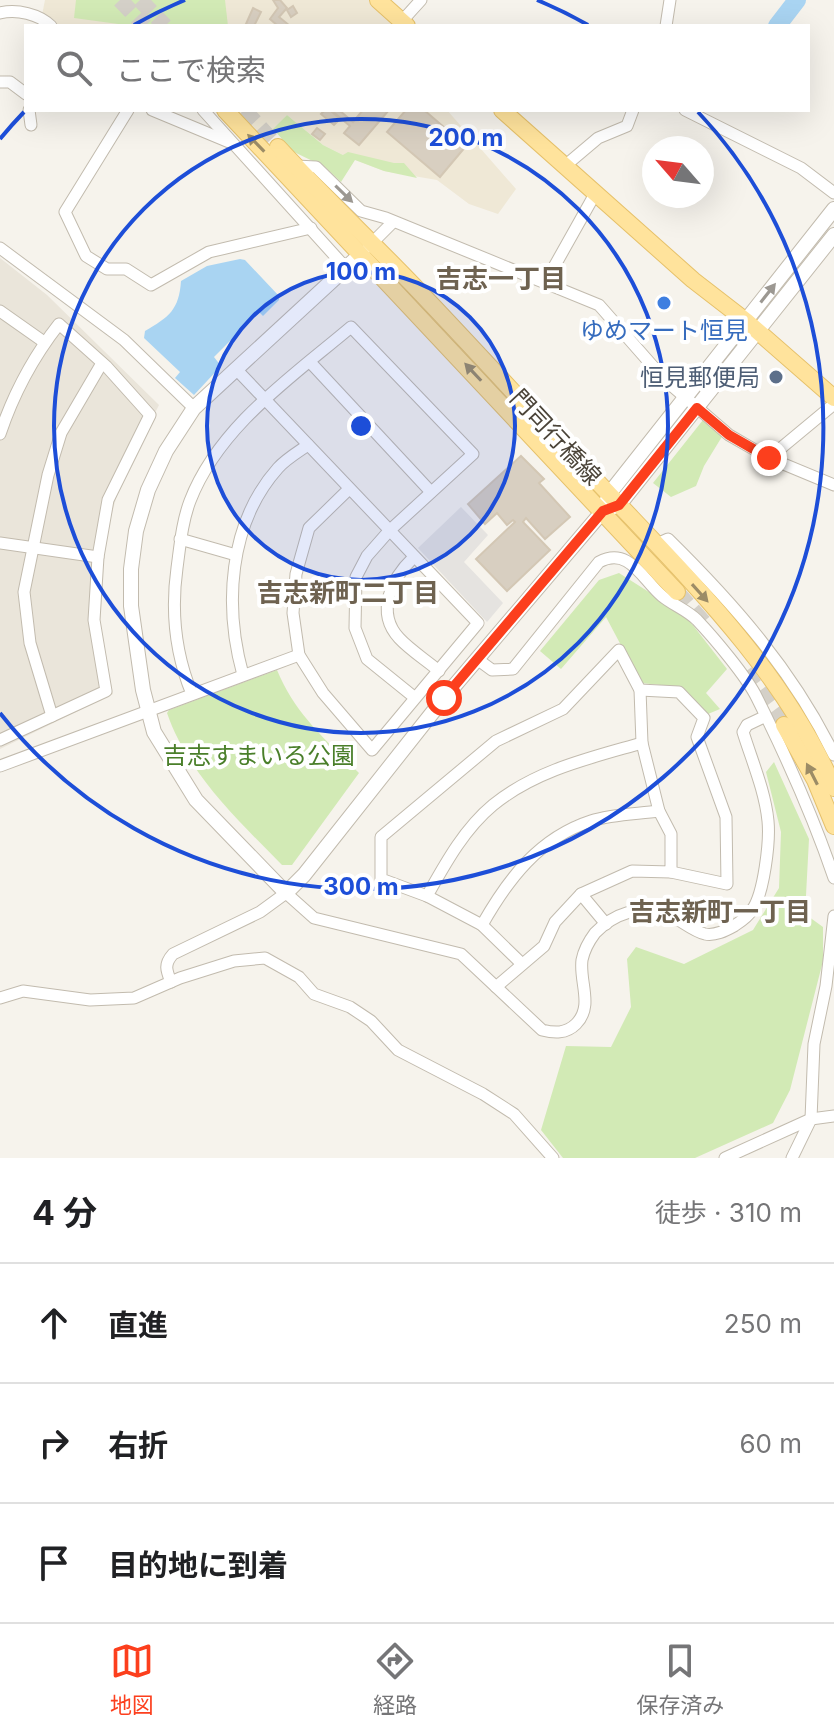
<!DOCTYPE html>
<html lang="ja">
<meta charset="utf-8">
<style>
body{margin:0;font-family:Inter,"Noto Sans JP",sans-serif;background:#f6f6f6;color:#202124}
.compass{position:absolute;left:642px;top:136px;width:72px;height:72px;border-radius:50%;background:#fff;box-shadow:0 8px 32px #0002;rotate:298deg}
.stop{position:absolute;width:24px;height:24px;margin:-18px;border:6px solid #fc3f1d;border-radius:50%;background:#fff}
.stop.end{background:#fc3f1d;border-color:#fff;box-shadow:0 2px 8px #0008}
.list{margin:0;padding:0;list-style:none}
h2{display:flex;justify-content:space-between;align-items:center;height:104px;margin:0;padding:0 32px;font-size:34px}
h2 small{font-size:26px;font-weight:400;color:#757577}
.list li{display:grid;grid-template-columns:52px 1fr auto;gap:24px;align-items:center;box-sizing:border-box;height:120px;padding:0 32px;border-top:2px solid #e0e0e0}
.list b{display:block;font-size:30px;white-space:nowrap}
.list em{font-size:26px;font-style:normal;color:#757577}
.icon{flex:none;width:44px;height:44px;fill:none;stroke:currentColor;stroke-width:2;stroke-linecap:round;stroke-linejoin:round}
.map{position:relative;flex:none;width:834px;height:1158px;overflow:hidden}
.search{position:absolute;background:#fff;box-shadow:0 8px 32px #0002;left:24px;right:24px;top:24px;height:88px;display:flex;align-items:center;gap:20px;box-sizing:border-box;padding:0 28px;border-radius:0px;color:#757577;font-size:30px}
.sheet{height:464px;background:#fff}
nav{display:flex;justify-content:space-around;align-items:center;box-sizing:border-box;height:112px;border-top:2px solid #e0e0e0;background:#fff;font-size:22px;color:#757577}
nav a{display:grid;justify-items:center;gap:4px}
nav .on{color:#fc3f1d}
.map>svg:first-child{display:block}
.residential{fill:#eae5da}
.education{fill:#efe8d6}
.green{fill:#d2eab5}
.parking{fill:#e5e3e0}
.water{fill:#a9d4f2}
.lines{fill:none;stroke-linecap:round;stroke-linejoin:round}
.river{stroke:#a9d4f2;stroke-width:18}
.building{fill:#d8cfc1;stroke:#d3c7b4;stroke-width:2}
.primary-tunnel{stroke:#d4d0c8;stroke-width:16;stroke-dasharray:16 8;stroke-linecap:butt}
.minor-casing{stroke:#c2bbae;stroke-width:13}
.tertiary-casing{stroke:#c2bbae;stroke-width:16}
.primary-casing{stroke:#e6c16a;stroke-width:18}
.minor{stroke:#fff;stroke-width:11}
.tertiary{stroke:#fff;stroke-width:14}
.primary{stroke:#ffe39c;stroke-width:16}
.oneway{fill:#9c8c66}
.oneway2{fill:#9c9892}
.route{stroke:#fc3f1d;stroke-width:10}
.ring{fill:none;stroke:#1d4ed8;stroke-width:4}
.shop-dot{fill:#3f7fe0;stroke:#fff;stroke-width:3}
.service-dot{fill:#5c6f8a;stroke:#fff;stroke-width:3}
.labels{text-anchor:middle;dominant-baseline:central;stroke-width:8;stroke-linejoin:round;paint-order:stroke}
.shop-label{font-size:24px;fill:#366cbe;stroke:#fff}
.service-label{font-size:24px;fill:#4e5e75;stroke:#fff;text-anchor:end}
.street-label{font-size:24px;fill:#4b4439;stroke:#fff}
.park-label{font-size:24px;fill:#4a7f2a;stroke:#fff}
.neighbourhood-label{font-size:26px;font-weight:bold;fill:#6e6250;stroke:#fff}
.centre{fill:#1d4ed8;stroke:#fff;stroke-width:4}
.ring-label{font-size:24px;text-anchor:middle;font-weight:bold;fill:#1d4ed8;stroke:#fff;stroke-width:8;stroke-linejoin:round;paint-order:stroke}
</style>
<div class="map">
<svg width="834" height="1158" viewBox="0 0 834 1158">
<rect width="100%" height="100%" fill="#f6f3ec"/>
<!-- residential -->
<polygon class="residential" points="0,258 47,295 159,405 122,478 102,547 99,622 113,694 0,749"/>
<!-- education -->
<g class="education">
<polygon points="45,0 369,0 398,26 57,26 48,16 42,15"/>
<polygon points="234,110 447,110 516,189 498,214 469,204 437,180 384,171 343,155 323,145 287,115 262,142"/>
</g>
<!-- green -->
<g class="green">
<polygon points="76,0 225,0 228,26 133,26 74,18"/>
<polygon points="287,115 323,145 343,155 348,152 394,163 404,163 417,178 384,171 355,160 341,182 325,167 294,152 273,129"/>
<polygon points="703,420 723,435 704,466 696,486 671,497 653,483"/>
<polygon points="619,573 685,615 727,669 706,693 720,709 708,714 680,687 641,683 606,617 561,669 540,651 599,580"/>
<path d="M 277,670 C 295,714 326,740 359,773 L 292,865 L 282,865 C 238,820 188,774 167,713 L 169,710 Z"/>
<polygon points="774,762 809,839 805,914 823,927 823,961 790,1090 773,1123 695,1158 563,1158 541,1130 566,1046 611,1047 631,1007 627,959 636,947 684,964 753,930 779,888 781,832 766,772"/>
</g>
<!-- parking -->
<polygon class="parking" points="461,507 488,535 464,562 503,603 487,622 418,548"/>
<!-- water -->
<path class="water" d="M 240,259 L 245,260 L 279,296 L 279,300 L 263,316 L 259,312 L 214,357 L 221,366 L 194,395 L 175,378 L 180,372 L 144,338 L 145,331 C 169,317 179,310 181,281 L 207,266 Z"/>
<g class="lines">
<!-- river -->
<polyline class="river" points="777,26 797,0"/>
</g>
<!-- building -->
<g class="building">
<polygon points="273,0 280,0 287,8 279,17 290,26 278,26 270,19 278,8"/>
<polygon points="293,6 297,13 291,17 287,10"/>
<polygon points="253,8 261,12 254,26 249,26 246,24"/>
<polygon points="325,110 330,110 340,119 334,125 321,114"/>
<polygon points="331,110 339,110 353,122 363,110 389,110 359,145 344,133 350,126"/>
<polygon points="406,110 424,110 466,146 440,177 387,132"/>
<polygon points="317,128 325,134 320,140 312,134"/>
<polygon points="521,456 544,479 539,483 570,517 545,539 526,518 523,522 550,550 507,591 476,559 515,522 513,520 507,525 497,513 485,524 468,504"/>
</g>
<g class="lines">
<!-- primary-tunnel -->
<g class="primary-tunnel">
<polyline points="120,0 145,26"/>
<polyline points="140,0 165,26"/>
<polyline points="244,110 278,147"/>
<polyline points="677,592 707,626"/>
<polyline points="745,672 784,725"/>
</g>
<defs>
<g id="minor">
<path d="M 0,13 C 17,9 39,14 51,26"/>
<polyline points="402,21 421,0"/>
<polyline points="666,26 670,0"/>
<polyline points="0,82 10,82 26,94"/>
<polyline points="29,110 31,125"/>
<polyline points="128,110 65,212 86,256 107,269 126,269 151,285 209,252 311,228"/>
<polyline points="152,110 229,142"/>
<polyline points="203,110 345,267"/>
<polyline points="685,110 801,168 834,193"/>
<polyline points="566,165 598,138 627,126 633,110"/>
<polyline points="296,166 316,167 361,211 386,218 599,305 664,379 729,435 769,458 834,485"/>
<polyline points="368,247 393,222"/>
<polyline points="0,248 124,340 194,408"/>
<polyline points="545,283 595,194"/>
<polyline points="0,311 44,342"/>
<polyline points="310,362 431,492"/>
<polyline points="236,369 478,623 372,750 323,693 299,655 293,613 296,574 309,528 349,489"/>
<path d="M 0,434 C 13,395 34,356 59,324 L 106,366 L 150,415 L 108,500 L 98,557 L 94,620 L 106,691 L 0,740"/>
<polyline points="769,458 834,404"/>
<polyline points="180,539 236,555"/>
<polyline points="0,543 98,557"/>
<path d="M 657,544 L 668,539 C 734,604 793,671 834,755"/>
<path d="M 413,558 C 392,578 375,612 399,638 C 410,650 426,660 439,671"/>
<path d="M 477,659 L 492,670 L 513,669 L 599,562 C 629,546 642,579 662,596 C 673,605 687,610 697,620 C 714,638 747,677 757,698 C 786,756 813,816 834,878"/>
<path d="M 243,675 C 224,607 228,524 278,468 C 286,459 298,452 308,445"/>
<polyline points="640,690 679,692 704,718 697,737 726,817 727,884 671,872"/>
<path d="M 192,694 C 175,653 171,611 177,568 C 180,546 182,522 190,501 C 219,426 292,377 351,327 L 473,454 L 389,531 L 367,556 L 356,577 L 355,628 L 367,659 L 414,697"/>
<polyline points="52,716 30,643 24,592 48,475 61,433 102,363"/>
<polyline points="0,766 299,655"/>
<path d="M 427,896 C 445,864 464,829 493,805 C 536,770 590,758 642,743"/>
<path d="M 482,925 C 508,879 539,838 591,821 C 612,814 637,814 659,811"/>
<polyline points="522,964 482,925 427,896 381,879 381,837 496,741 563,709 619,650 640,690 642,743 659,811 671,834 671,872 632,871 581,894"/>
<path d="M 171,982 C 166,970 164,964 173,954 L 260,912 L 286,893 L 314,918 L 461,954 L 542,1030 C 554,1033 566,1034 576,1024 C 594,1006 579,982 582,960 C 584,950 589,941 595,933 C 613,914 643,903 667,914 C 680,919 692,931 705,934 C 715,936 725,931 734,926 C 740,922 748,917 752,910 C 764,894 770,841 768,821 C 765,791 752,761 743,732 L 747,725 L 764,717"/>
<polyline points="496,987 544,946 555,922 581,894 606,924"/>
<polyline points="0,998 23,991 90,1000 134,998 180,978 234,961 265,958 299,977 314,994 350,1007 371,1021 398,1050 483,1094 514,1114 553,1158"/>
<polyline points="725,1158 811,1119 834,1116"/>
<polyline points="792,1158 811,1119 814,1044 826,986 834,916"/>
</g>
<g id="tertiary">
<polyline points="361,254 194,408 166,451 148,490 136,531 131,569 131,606 143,690 154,732 196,800 286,893 304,875 444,698 603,511 609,494 834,209"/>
<polyline points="611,508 619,505 834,235"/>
</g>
<g id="primary">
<polyline points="378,0 407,26"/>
<polyline points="225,110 677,592"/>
<polyline points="502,110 693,280 746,321 834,398"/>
<path d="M 278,147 C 322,195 369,239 414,286 C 480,355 544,426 610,495 C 694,584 785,674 834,788"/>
<polyline points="784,725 815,780 834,826"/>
</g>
</defs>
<!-- minor casing -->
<use href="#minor" class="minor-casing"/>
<!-- tertiary casing -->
<use href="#tertiary" class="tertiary-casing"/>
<!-- primary casing -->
<use href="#primary" class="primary-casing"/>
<!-- minor -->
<use href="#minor" class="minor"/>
<!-- tertiary -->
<use href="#tertiary" class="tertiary"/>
<!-- primary -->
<use href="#primary" class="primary"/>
</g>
<!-- one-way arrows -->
<defs><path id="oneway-solid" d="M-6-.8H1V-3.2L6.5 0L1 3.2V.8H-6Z" transform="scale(2)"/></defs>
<g class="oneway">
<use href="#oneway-solid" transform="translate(256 143) rotate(-134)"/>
<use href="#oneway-solid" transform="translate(473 372) rotate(-133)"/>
<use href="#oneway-solid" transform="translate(700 593) rotate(48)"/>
<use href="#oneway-solid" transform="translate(812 774) rotate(-117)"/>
</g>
<g class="oneway2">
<use href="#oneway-solid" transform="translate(344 194) rotate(44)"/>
<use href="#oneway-solid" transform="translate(768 293) rotate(-52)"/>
</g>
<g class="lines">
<!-- route -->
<polyline class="route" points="444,698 603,511 619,505 697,408 729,435 769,458"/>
</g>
<!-- distance rings -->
<circle cx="361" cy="426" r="154" fill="#1d4ed8" fill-opacity=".12"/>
<g class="ring">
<circle cx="361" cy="426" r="154"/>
<circle cx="361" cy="426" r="307"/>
<path d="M0 139A461 461 0 0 1 24 112M134 25A461 461 0 0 1 185 0M537 0A461 461 0 0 1 588 25M698 112A461 461 0 1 1 0 713"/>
</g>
<!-- markers -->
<circle class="shop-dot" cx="664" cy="303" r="8"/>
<circle class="service-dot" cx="776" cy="377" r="8"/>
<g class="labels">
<!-- shop labels -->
<g class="shop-label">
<text x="664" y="330">ゆめマート恒見</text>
</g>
<!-- service labels -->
<g class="service-label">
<text x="760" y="377">恒見郵便局</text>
</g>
<!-- street labels -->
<g class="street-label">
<text transform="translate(556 437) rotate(47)">門司行橋線</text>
</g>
<!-- park labels -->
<g class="park-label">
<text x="259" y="755">吉志すまいる公園</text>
</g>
<!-- neighbourhood labels -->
<g class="neighbourhood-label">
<text x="501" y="278">吉志一丁目</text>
<text x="348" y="592">吉志新町二丁目</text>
<text x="720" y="911">吉志新町一丁目</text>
</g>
</g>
<circle cx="361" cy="426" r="12" class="centre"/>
<g class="ring-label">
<text x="466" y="146">200 m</text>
<text x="361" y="280">100 m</text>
<text x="361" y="895">300 m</text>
</g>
</svg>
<svg class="compass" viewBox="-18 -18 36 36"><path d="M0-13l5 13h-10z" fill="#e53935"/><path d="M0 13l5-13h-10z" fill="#757577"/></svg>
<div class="stop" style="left:444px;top:698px"></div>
<div class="stop end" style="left:769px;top:458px"></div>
<div class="search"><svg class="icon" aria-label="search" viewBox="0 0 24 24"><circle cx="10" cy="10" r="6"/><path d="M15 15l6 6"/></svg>ここで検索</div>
</div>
<section class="sheet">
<h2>4 分<small>徒歩 · 310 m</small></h2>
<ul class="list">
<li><svg class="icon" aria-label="ahead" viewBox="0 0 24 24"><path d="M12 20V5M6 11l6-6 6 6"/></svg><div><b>直進</b></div><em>250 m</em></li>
<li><svg class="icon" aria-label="right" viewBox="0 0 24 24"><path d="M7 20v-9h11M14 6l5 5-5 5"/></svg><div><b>右折</b></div><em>60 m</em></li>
<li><svg class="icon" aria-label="arrive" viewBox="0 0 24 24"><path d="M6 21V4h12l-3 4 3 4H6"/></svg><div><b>目的地に到着</b></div></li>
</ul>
</section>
<nav>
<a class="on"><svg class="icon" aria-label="map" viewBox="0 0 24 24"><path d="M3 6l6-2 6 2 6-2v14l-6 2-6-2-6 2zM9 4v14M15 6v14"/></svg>地図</a>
<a><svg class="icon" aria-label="directions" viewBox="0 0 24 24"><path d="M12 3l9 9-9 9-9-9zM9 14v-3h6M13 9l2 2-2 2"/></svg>経路</a>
<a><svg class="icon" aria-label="saved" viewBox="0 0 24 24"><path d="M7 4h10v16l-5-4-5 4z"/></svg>保存済み</a>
</nav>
